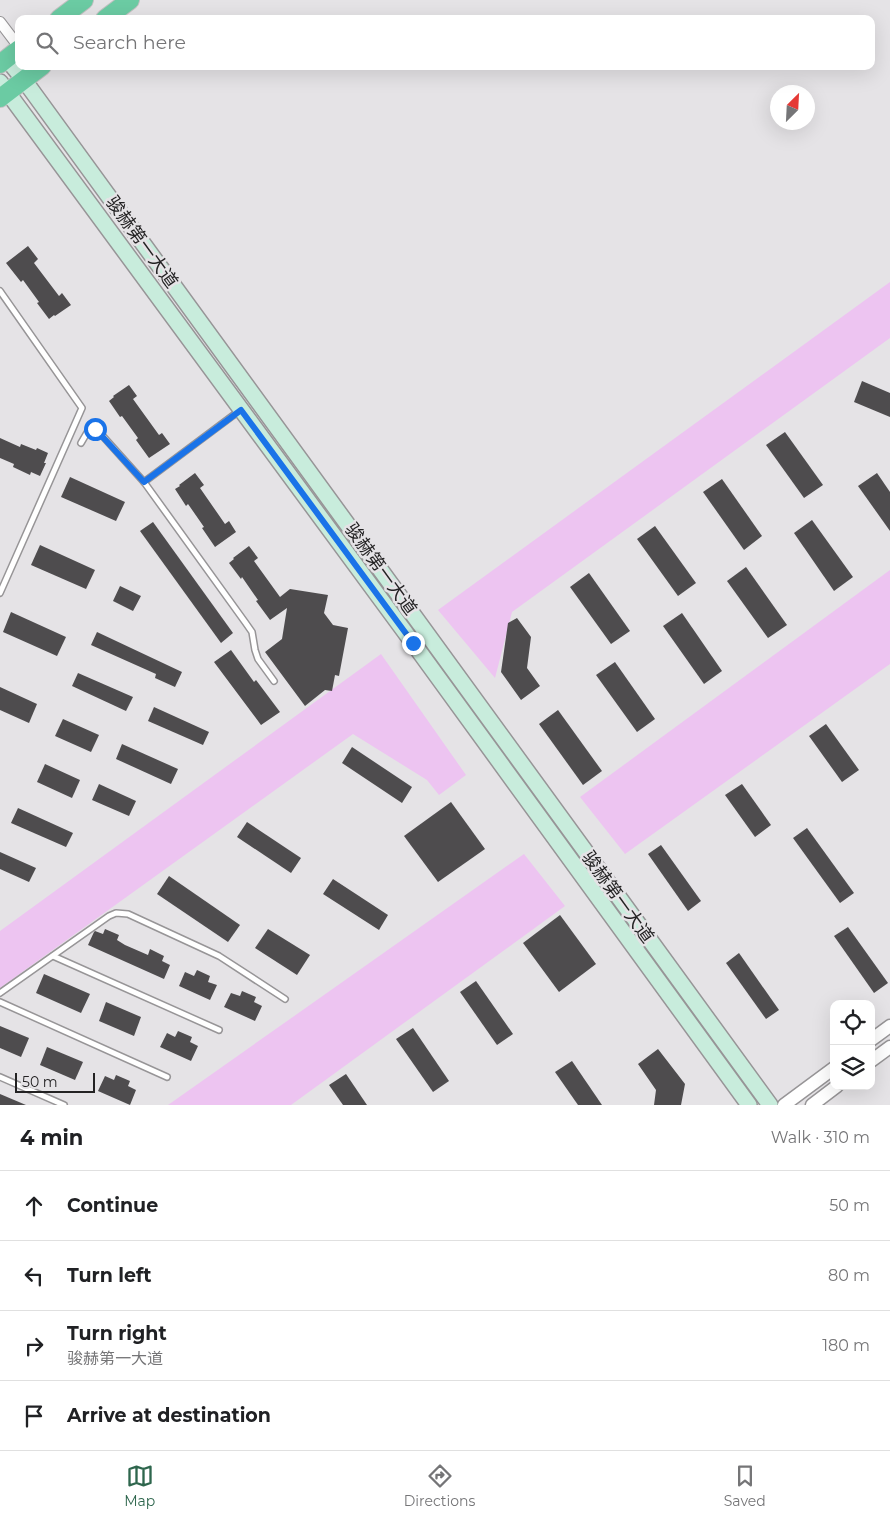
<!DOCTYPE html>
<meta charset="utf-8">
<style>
body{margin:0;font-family:Montserrat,"Noto Sans SC",sans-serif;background:#f2f2f2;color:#202124}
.controls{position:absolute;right:15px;bottom:15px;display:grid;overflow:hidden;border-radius:10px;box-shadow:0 5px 20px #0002}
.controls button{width:45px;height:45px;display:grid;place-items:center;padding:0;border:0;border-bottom:1px solid #e0e0e0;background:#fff;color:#202124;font:25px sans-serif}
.compass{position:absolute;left:770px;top:85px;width:45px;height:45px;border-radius:50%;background:#fff;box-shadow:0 5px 20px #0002;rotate:24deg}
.scale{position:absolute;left:15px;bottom:12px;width:80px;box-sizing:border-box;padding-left:5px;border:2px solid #232223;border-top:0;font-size:14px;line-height:18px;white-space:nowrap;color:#232223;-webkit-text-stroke:4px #e5e3e6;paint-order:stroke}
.stop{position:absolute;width:15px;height:15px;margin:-11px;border:4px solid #1a73e8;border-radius:50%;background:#fff}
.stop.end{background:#1a73e8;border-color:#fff;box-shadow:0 1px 5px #0008}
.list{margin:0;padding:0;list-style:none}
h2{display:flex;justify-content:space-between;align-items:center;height:65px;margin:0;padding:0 20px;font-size:21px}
h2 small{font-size:16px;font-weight:400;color:#757577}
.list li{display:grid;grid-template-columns:32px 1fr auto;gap:15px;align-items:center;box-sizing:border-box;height:70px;padding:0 20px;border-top:1px solid #e0e0e0}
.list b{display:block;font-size:19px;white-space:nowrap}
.list p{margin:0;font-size:16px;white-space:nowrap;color:#757577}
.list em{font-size:16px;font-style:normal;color:#757577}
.icon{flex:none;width:28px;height:28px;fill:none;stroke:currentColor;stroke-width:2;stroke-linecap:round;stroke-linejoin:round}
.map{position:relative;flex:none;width:890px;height:1105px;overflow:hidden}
.search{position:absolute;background:#fff;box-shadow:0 5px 20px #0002;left:15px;right:15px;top:15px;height:55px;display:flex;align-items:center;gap:12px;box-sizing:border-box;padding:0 18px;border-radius:10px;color:#757577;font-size:19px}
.sheet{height:345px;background:#fff}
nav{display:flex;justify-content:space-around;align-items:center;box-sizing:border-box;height:70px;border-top:1px solid #e0e0e0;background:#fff;font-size:14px;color:#757577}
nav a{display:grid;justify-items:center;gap:2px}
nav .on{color:#2e664d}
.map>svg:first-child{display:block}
.green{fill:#edc4f1}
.building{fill:#4e4c4e}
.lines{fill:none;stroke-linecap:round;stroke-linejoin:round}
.service-casing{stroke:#979597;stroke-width:8}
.minor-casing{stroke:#979597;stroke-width:12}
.tertiary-casing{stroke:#979597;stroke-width:15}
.secondary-casing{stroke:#979597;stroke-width:18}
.trunk-casing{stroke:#c1c1c1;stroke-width:20}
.service{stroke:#fff;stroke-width:5}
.minor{stroke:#fff;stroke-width:10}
.tertiary{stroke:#fff;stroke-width:12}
.secondary{stroke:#c8ecdc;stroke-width:15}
.trunk{stroke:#6bcba3;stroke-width:18}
.route{stroke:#1a73e8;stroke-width:6}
.labels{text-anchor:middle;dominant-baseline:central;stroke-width:5;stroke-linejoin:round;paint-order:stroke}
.street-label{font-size:18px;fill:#232223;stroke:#e5e3e6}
</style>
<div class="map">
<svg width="890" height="1105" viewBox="0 0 890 1105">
<rect width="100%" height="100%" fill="#e5e3e6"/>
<!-- green -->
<g class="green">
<polygon points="890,282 890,338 512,612 495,678 438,610"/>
<polygon points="890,570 890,664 625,854 580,797"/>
<polygon points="381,654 466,775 439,795 427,780 353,734 0,988 0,931"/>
<polygon points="524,854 565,906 291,1105 168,1105"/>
</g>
<!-- building -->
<g class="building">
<polygon points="28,246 38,259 34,263 59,296 62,293 71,305 55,316 54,315 49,319 37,303 39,302 23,280 21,282 6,263"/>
<polygon points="862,381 890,393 890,417 854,402"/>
<polygon points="129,385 137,396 133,399 159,435 162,433 170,444 149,458 136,440 138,438 122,416 120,417 109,401 114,397 113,396"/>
<polygon points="785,432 823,485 804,498 766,445"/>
<polygon points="0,438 20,447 21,444 36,450 37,448 48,453 44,463 46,463 40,476 31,472 30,475 13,467 14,464 0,458"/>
<polygon points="195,473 204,485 200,488 225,524 229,521 236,532 215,547 202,528 204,527 188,504 186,506 175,489 180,486 179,485"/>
<polygon points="877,473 890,492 890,531 858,486"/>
<polygon points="70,477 125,502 116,521 61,497"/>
<polygon points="722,479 762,536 744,550 703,492"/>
<polygon points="812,520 853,577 834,591 794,533"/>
<polygon points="153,522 233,633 221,643 140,531"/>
<polygon points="655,526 696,583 678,596 637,539"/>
<polygon points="40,545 95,570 86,589 31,565"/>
<polygon points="249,546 258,558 254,561 280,597 290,589 328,595 324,613 333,625 348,628 339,676 335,675 332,691 325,690 305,706 265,652 282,639 287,608 270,620 256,601 258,600 242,577 241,579 229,563 234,559 233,558"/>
<polygon points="746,567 787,625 768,638 727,581"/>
<polygon points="589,573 630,631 611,644 570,587"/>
<polygon points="120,586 141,596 133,611 113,601"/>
<polygon points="11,612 66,637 57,656 3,632"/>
<polygon points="682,613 722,671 704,684 663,626"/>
<polygon points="517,618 531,637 527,668 540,686 521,700 501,672 508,623"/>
<polygon points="97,632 182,672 175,687 155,678 156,674 91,645"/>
<polygon points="231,650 254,682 256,680 280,712 261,725 214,662"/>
<polygon points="615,662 655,719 637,732 596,675"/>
<polygon points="78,673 133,697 126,711 72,686"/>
<polygon points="0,687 37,704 29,723 0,710"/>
<polygon points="154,707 209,732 203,745 148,721"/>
<polygon points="558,710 602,771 583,785 539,724"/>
<polygon points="63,719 99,735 91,752 55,736"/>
<polygon points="826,724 859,770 842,782 809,736"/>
<polygon points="122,744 178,769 171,784 116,759"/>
<polygon points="352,747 412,787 402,803 342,763"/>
<polygon points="45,764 80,780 72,798 37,782"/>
<polygon points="99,784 136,801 129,816 92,800"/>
<polygon points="742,784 771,825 755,837 725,795"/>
<polygon points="451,802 485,849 438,882 404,836"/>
<polygon points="18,808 73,833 66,847 11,823"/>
<polygon points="247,822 301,858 291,873 237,837"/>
<polygon points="807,828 854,893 840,903 793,838"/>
<polygon points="661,845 701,901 688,911 648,854"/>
<polygon points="0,852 36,868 29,882 0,869"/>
<polygon points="169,876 240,925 228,942 157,894"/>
<polygon points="333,879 388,915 379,930 323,894"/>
<polygon points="560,915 596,964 559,992 523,943"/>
<polygon points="848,927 888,983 874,993 834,936"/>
<polygon points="105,929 119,935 117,940 125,945 148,955 150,949 164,956 162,961 170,965 164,979 88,945 94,932 95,931 103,934"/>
<polygon points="268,929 310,955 297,975 255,948"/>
<polygon points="739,953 779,1010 766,1019 726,963"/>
<polygon points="197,970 210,976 208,982 217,985 210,1000 179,986 185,972 194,976"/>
<polygon points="44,974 90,994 81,1013 36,993"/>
<polygon points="476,981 513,1034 497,1045 460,992"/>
<polygon points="242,991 256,997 254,1002 262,1006 255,1021 224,1007 231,993 240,996"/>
<polygon points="106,1002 141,1017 134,1036 99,1021"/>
<polygon points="0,1026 29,1038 21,1057 0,1048"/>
<polygon points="413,1028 449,1081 433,1092 396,1039"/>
<polygon points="178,1031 192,1037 190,1042 198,1046 191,1061 160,1047 167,1033 175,1037"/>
<polygon points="47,1047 83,1062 75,1080 40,1065"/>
<polygon points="658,1049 685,1084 681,1105 654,1105 656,1090 638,1064"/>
<polygon points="572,1061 602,1105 578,1105 555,1072"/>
<polygon points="346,1074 367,1105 343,1105 329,1085"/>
<polygon points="116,1075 130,1081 128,1086 136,1090 130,1105 98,1091 105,1076 114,1080"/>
<polygon points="0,1094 26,1105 0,1105"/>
</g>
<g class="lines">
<defs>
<g id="service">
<polyline points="0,291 82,408 0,593"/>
<polyline points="81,443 88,431 95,429 100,433 144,482 239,411"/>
<polyline points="144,482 245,622 252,632 255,650 258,659 274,681"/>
<polyline points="53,956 219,1030"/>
<polyline points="0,993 109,916 116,913 128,914 219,956 285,999"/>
<polyline points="0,1002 167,1077"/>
<polyline points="0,1077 64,1105"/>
</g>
<polyline id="minor" points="0,22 19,47"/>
<g id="tertiary">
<polyline points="871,1040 890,1026"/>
<polyline points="871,1061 890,1047"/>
<polyline points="784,1105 834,1068"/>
<polyline points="812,1105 837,1086"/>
</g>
<g id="secondary">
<polyline points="7,59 24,80 770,1105"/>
<polyline points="0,82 413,643 749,1105"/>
</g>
<g id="trunk">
<polyline points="59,19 84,0"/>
<polyline points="105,19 130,0"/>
<polyline points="0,64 19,49"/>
<polyline points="0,98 42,66"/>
</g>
</defs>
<!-- service casing -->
<use href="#service" class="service-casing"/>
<!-- minor casing -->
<use href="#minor" class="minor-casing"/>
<!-- tertiary casing -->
<use href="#tertiary" class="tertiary-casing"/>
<!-- secondary casing -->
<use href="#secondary" class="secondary-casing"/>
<!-- trunk casing -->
<use href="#trunk" class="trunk-casing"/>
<!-- service -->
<use href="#service" class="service"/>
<!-- minor -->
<use href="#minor" class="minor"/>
<!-- tertiary -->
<use href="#tertiary" class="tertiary"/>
<!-- secondary -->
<use href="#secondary" class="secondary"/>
<!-- trunk -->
<use href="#trunk" class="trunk"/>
</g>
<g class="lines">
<!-- route -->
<polyline class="route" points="95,429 100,434 144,482 241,410 413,643"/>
</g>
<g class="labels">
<!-- street labels -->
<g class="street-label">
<text transform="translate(142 242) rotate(54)">骏赫第一大道</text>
<text transform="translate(381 569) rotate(54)">骏赫第一大道</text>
<text transform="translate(618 897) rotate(54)">骏赫第一大道</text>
</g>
</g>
</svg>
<div class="controls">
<button><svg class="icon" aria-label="locate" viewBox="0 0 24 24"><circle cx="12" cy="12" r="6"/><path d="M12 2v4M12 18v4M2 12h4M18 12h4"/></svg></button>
<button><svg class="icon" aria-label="layers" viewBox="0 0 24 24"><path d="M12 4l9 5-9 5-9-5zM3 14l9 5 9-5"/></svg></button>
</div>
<svg class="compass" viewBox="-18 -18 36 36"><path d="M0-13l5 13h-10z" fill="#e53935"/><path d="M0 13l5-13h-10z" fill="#757577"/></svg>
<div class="scale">50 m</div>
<div class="stop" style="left:95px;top:429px"></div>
<div class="stop end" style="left:413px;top:643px"></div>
<div class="search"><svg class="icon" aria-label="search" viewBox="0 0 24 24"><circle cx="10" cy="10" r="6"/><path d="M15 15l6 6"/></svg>Search here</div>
</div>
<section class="sheet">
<h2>4 min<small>Walk · 310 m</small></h2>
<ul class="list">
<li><svg class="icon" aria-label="ahead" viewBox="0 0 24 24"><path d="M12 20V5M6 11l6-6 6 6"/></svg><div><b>Continue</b></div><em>50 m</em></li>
<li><svg class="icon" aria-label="left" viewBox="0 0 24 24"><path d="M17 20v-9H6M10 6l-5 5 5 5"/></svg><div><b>Turn left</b></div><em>80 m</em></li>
<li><svg class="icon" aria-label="right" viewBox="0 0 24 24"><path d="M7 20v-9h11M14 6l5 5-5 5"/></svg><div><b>Turn right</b><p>骏赫第一大道</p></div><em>180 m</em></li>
<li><svg class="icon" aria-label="arrive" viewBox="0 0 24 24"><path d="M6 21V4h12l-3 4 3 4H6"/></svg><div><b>Arrive at destination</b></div></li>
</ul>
</section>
<nav>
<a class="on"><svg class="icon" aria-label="map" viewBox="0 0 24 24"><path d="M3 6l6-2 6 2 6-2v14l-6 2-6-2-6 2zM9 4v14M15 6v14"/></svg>Map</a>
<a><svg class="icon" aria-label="directions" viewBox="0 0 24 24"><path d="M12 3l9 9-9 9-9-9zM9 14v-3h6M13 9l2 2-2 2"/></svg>Directions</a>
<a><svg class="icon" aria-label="saved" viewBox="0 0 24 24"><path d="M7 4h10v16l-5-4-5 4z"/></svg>Saved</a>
</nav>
